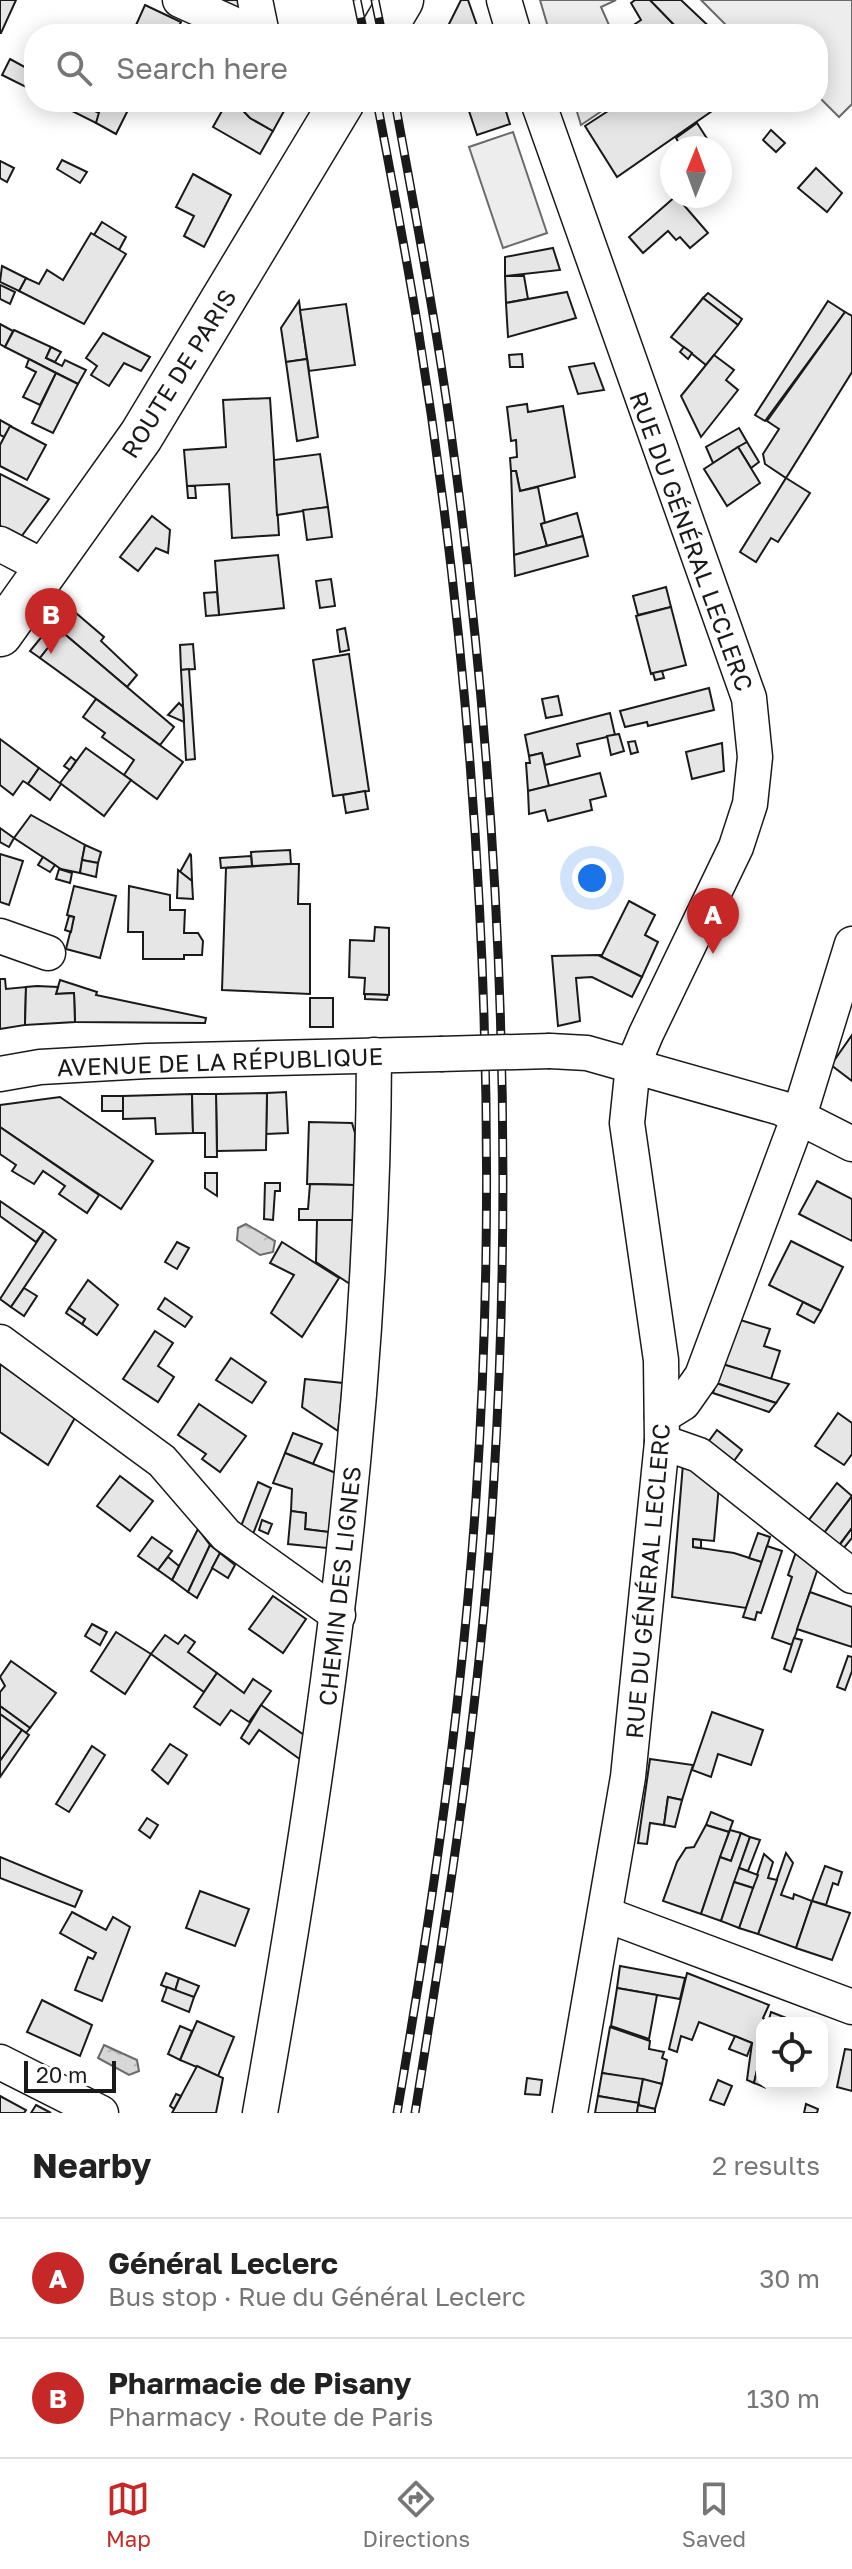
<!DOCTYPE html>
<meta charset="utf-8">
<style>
body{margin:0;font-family:"Golos Text",sans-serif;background:#f6f6f6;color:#222}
.controls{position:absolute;right:24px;bottom:24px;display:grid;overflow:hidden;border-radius:16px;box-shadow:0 4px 20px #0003}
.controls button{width:72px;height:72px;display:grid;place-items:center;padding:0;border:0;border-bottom:2px solid #e0e0e0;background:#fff;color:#222;font:40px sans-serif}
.compass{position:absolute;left:660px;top:136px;width:72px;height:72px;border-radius:50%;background:#fff;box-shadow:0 4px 20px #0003;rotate:1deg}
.scale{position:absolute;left:24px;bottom:20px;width:92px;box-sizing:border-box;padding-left:8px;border:4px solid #1a1a1a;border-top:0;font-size:22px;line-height:28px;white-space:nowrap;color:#1a1a1a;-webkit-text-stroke:6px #fff;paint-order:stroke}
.you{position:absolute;left:592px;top:878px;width:28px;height:28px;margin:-20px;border:6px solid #fff;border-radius:50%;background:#1a73e8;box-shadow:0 0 0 12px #1a73e833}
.badge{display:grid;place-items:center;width:52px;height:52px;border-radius:50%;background:#c62828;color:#fff;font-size:26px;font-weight:700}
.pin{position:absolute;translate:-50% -66px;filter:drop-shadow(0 2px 4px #0008)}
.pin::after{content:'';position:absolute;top:42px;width:28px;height:24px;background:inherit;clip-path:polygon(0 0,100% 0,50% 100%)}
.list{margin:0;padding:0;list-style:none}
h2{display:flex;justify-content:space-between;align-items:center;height:104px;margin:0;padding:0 32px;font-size:34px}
h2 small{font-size:26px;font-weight:400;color:#767676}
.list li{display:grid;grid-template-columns:52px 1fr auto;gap:24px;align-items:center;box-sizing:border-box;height:120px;padding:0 32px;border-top:2px solid #e0e0e0}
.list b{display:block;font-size:30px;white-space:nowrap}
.list p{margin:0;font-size:26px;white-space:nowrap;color:#767676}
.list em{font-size:26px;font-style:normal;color:#767676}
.icon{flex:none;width:44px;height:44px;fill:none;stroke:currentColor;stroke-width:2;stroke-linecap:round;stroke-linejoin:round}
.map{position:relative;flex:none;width:852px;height:2113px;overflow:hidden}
.search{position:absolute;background:#fff;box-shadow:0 4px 20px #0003;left:24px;right:24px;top:24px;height:88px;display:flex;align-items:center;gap:20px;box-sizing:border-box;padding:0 28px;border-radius:32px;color:#767676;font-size:30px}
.sheet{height:344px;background:#fff}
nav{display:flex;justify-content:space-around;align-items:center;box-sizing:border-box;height:112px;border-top:2px solid #e0e0e0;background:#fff;font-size:22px;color:#767676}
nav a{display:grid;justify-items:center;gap:4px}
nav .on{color:#c62828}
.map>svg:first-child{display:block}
.built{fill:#ededed;stroke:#6a6a6a;stroke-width:2}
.water{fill:url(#water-ripples);stroke:#6a6a6a;stroke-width:2}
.building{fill:#e6e6e6;stroke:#1a1a1a;stroke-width:2}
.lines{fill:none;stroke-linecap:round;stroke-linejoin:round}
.minor-casing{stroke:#1a1a1a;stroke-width:37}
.major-casing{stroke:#1a1a1a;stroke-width:47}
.minor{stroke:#fff;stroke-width:34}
.major{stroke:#fff;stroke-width:44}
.rail-casing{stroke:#1a1a1a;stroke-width:9}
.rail{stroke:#fff;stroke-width:6;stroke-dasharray:18;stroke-linecap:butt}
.minor-bridge-casing{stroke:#1a1a1a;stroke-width:37;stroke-linecap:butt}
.minor-bridge{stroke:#fff;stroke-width:34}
.labels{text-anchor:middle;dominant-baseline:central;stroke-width:6;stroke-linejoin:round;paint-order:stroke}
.street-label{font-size:24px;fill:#1a1a1a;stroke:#fff}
</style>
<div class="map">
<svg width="852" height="2113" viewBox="0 0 852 2113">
<defs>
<pattern id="water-ripples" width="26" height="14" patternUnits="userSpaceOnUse" patternTransform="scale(2)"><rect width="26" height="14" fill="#d7d7d7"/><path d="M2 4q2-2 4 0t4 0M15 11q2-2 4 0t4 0" fill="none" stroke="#b8b8b8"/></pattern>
</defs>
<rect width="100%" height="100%" fill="#fff"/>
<!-- built -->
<g class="built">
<polygon points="540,0 616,0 601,7 613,34 550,34"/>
<polygon points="701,0 852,0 852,104 839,117 818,96 818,34 735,34"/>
<polygon points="574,102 615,102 581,125"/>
<polygon points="513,132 547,233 503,248 469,147"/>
</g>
<!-- water -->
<g class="water">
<polygon points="246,1224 275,1241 273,1252 260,1255 237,1240 238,1228"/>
<polygon points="104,2045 137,2060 139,2071 129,2075 98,2058"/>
</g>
<!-- building -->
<g class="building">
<polygon points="0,0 16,0 1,33 0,33"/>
<polygon points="221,0 243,0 244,3 239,9"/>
<polygon points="461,0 468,0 480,34 444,34"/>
<polygon points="635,0 650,0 683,34 628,34 626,30 641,20 631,3"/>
<polygon points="650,0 681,0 717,34 683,34"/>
<polygon points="145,5 181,22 175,34 132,34"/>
<polygon points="103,27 118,33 118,34 100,34"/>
<polygon points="10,59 34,72 34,91 2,75"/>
<polygon points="68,102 77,102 101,114 96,123 66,108"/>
<polygon points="102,102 132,102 116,134 96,123"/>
<polygon points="227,102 235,102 250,118 273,131 260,154 213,127"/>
<polygon points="235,102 257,105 259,102 289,102 273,131 250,118"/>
<polygon points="466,102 503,102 510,124 477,135"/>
<polygon points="622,102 725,102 617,177 585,126"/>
<polygon points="697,123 713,148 683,148 679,143 676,138"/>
<polygon points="771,130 785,143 776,152 763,140"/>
<polygon points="62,160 87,172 80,183 57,169"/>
<polygon points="0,161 14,168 7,182 0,178"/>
<polygon points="816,168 842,193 827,212 798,188"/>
<polygon points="193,174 231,195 204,247 184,236 194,216 176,207"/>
<polygon points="676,196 708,233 690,248 680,237 676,240 668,231 643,253 629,237"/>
<polygon points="102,222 126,237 119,250 94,235"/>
<polygon points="91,233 126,254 84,324 19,291 26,278 39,284 47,270 63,280"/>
<polygon points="553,248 560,270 505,276 505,257"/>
<polygon points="2,266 26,278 19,291 0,282"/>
<polygon points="505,276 524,276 528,299 506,303"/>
<polygon points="0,285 15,292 10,304 0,299"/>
<polygon points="567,292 576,318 508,337 506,303"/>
<polygon points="708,293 742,319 738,325 703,298"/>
<polygon points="703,298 738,325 706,365 671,337"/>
<polygon points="299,301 307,359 286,362 281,328"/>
<polygon points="828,301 845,312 765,421 755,415"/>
<polygon points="346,304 355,365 309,371 300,310"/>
<polygon points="845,312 852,316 852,372 786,478 765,464 763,454 779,429 767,421"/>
<polygon points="0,324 13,331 5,347 0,344"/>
<polygon points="14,330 51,347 46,358 62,366 65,360 86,370 78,384 5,347"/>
<polygon points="103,333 150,357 141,371 124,363 109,386 91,375 97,366 86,358"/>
<polygon points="51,347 61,352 55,362 46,358"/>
<polygon points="684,347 692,353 688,359 680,352"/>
<polygon points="522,354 523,367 510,367 509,355"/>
<polygon points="714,355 734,370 726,380 738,390 701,437 681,396"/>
<polygon points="29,359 56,373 40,405 23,397 36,372 26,367"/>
<polygon points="307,359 318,437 297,441 286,362"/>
<polygon points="594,363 604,390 578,394 569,367"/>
<polygon points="56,373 78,384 53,433 32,423"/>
<polygon points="270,398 279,535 232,538 229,484 187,486 184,450 226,447 223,400"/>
<polygon points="527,404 528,412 563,406 575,477 520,491 516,471 511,471 510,458 517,457 516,440 511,441 507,407"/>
<polygon points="0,420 11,426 4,437 0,435"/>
<polygon points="10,426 46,445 27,480 0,466 0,445"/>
<polygon points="739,428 747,442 713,463 706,447"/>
<polygon points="747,442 759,462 751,468 738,447"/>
<polygon points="738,447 760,483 727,506 704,469"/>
<polygon points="320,454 328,507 277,515 274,460"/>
<polygon points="511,471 516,471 520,491 538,487 545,523 541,524 547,546 514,555"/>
<polygon points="0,474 49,499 21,537 0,526"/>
<polygon points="786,478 810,493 778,542 771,538 756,562 740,552"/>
<polygon points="187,486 195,486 196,498 188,498"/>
<polygon points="328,507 332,537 307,540 303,510"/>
<polygon points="577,513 583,536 547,546 541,524"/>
<polygon points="152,516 170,530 168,553 156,548 138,571 120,557"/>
<polygon points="583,536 588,556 515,576 514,555"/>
<polygon points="278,555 284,608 219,615 215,561"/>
<polygon points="331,579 335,606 320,608 316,581"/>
<polygon points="666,587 671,607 638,615 633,596"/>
<polygon points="217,592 219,615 206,616 204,593"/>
<polygon points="671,607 686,665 651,674 636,616"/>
<polygon points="76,613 104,637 101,641 137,675 127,687 61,631"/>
<polygon points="52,624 61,631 40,658 30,651"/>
<polygon points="345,628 349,650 340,652 337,630"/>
<polygon points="61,631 174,727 160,745 40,658"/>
<polygon points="193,644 195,669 181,670 180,645"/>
<polygon points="349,654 369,791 333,796 313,660"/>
<polygon points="189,669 195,759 186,760 181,670"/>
<polygon points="662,671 664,678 655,680 653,673"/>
<polygon points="709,688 714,710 648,726 647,722 625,727 620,711"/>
<polygon points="558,696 562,715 546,718 542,699"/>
<polygon points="96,699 183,762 157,799 124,775 134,760 102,737 105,733 83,717"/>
<polygon points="179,703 183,707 184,722 168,715"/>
<polygon points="610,713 615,735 577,744 580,756 545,765 542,753 529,756 525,735"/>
<polygon points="619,734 624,751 611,755 607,736"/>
<polygon points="0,739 39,768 28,784 23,781 13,795 0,785"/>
<polygon points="635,741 638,752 631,754 628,742"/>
<polygon points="722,743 724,771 692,779 686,752"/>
<polygon points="86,748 131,780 104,816 60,783"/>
<polygon points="542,753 549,786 528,791 526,763 530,763 529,756"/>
<polygon points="71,757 76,761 70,770 64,766"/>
<polygon points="39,768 61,784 50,800 28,784"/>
<polygon points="600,773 606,796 590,800 592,810 548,821 545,810 529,814 528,791"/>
<polygon points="365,791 368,809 346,813 343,795"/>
<polygon points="31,815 85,845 80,873 61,869 14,838"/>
<polygon points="0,828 14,838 9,847 0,842"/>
<polygon points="85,845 101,852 98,863 82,860"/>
<polygon points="290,850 291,864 252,866 251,852"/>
<polygon points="0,854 23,861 9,905 0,902"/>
<polygon points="190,854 191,855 192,881 180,872"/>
<polygon points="251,856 252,866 221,868 220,858"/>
<polygon points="43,857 55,865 50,872 38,865"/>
<polygon points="82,860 98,863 96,877 80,873"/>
<polygon points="291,864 299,864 298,904 310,904 310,994 222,990 226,868"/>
<polygon points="59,869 72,873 70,883 56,879"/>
<polygon points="178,870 192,881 193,899 177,898"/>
<polygon points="74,886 116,896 100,958 66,949 74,917 67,915"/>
<polygon points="129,886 170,895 170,910 185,910 184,933 198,933 203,941 202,955 184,955 184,959 143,959 143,932 128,932"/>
<polygon points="629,901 655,915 645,935 658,942 642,977 598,955 602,955"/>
<polygon points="69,916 74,917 71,932 65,930"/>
<polygon points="375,927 389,928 389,995 364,994 365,978 349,977 350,940 374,941"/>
<polygon points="598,955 642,977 632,997 592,977 576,978 580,1021 558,1026 552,956"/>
<polygon points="0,979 5,979 6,989 26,987 25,1025 0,1029"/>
<polygon points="60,980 97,992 96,995 206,1018 205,1023 75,1022 74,993 56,994"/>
<polygon points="37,986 58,987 56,994 74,993 75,1022 25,1025 26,987"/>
<polygon points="365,994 388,995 387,1000 365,999"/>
<rect x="310" y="998" width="23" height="29"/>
<polygon points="852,1035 852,1081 831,1065"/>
<polygon points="286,1092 288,1133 266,1134 267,1093"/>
<polygon points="267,1093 266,1150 217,1151 216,1094"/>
<polygon points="192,1094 193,1133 156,1134 155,1118 123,1119 123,1096"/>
<polygon points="192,1094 216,1094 217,1157 205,1157 205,1133 193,1133"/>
<rect x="102" y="1096" width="21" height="15"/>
<polygon points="60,1097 153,1161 121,1209 0,1127 0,1105"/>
<polygon points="309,1122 352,1123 355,1133 354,1185 307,1184"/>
<polygon points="0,1127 99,1195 87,1213 59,1194 65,1186 43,1171 34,1184 12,1171 16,1165 0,1154"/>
<polygon points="205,1173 217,1173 217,1196 205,1188"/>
<polygon points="817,1181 852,1199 852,1241 799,1214"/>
<polygon points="265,1183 280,1183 280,1191 275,1191 273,1220 264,1219"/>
<polygon points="310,1184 354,1185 353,1220 299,1220 299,1209 308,1209"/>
<polygon points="0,1201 44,1231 36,1242 0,1216"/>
<polygon points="317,1220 353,1220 350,1284 316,1262"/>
<polygon points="44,1231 56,1240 11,1307 0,1299"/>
<polygon points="791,1241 843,1267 821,1311 769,1285"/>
<polygon points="177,1242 189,1248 177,1269 165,1262"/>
<polygon points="282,1242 339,1278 302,1337 271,1313 294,1275 270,1263"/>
<polygon points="88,1280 118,1305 97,1335 82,1324 85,1319 69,1308"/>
<polygon points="24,1288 37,1296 24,1316 11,1307"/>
<polygon points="165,1298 192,1317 185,1327 158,1309"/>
<polygon points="803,1302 821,1311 814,1323 797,1314"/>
<polygon points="69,1308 85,1319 82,1324 66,1313"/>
<polygon points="737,1319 770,1329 764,1346 780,1351 771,1379 722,1364"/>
<polygon points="155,1331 173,1343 158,1366 174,1377 158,1402 123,1379"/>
<polygon points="231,1358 266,1382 252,1403 216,1380"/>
<polygon points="0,1364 76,1416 48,1465 0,1432"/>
<polygon points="722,1364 789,1384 776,1403 716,1383"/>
<polygon points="305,1379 343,1383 338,1431 302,1407"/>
<polygon points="716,1383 776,1403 769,1412 713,1393"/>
<polygon points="199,1404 246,1436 220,1472 202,1459 206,1454 178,1435"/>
<polygon points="838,1413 852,1423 852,1454 844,1465 815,1446"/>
<polygon points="717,1430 742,1450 728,1469 703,1449"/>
<polygon points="293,1433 322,1444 313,1464 285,1453"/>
<polygon points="285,1453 336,1473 329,1532 305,1529 306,1513 291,1511 292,1489 273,1483"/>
<polygon points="683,1464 719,1485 714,1541 693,1539 693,1547 734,1553 762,1562 746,1608 672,1597"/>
<polygon points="120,1476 153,1501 130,1531 97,1506"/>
<polygon points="258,1482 271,1488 253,1534 240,1529"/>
<polygon points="837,1483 852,1496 818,1541 802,1529"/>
<polygon points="852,1496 852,1528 833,1553 818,1541"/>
<polygon points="291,1511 306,1513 305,1529 329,1532 327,1548 288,1544"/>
<polygon points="262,1520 272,1524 268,1534 259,1530"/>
<polygon points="852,1528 852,1538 843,1549 839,1546"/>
<polygon points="198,1529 210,1545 188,1592 172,1580"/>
<polygon points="758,1533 770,1537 762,1562 749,1558"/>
<polygon points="152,1537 172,1551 158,1570 138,1556"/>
<polygon points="693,1539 701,1540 701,1548 693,1547"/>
<polygon points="210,1545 220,1553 197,1598 188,1592"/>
<polygon points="767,1546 782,1551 761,1613 757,1612 755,1620 743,1617"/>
<polygon points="798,1546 820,1562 792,1645 772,1638 792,1577 788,1575"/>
<polygon points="220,1553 235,1565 228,1578 212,1568"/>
<polygon points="168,1557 179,1566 172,1580 158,1570"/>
<polygon points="810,1592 852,1607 852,1647 797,1629"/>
<polygon points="273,1596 306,1619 283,1653 249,1629"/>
<polygon points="92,1624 107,1632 100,1645 85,1636"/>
<polygon points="116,1632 151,1654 125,1694 91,1671"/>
<polygon points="165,1635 178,1644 185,1635 195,1642 188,1652 217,1673 204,1692 151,1654"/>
<polygon points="794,1638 802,1640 791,1672 784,1669"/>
<polygon points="848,1656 852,1657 852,1671 845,1690 837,1687"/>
<polygon points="11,1661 56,1693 30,1728 0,1706 0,1692 5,1686 0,1677"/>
<polygon points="217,1673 244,1693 253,1679 271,1691 249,1722 231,1710 220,1725 194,1707"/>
<polygon points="261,1705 304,1735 301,1760 259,1730 249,1744 241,1738"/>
<polygon points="0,1706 30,1728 26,1733 0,1714"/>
<polygon points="712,1712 763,1730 751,1765 718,1754 711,1777 692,1770"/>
<polygon points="0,1714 22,1730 0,1761"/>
<polygon points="22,1730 29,1735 0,1777 0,1761"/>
<polygon points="170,1744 187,1755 168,1784 152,1770"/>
<polygon points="92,1746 105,1755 69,1812 56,1804"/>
<polygon points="650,1759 693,1765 682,1800 668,1797 664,1825 650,1823 647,1844 638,1843"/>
<polygon points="668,1797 682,1800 675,1827 664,1825"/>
<polygon points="711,1812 733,1821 729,1832 706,1825"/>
<polygon points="147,1818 158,1825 150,1838 139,1830"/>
<polygon points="706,1825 729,1832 701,1914 663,1901 677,1862 686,1848 694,1847"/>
<polygon points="730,1830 741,1833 731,1861 720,1857"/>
<polygon points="741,1833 750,1837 721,1921 701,1914 720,1857 731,1861"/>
<polygon points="750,1837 760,1840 748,1871 739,1868"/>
<polygon points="786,1853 793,1863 781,1895 793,1899 794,1894 812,1901 796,1948 758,1934"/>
<polygon points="764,1854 773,1862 768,1878 777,1880 758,1934 739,1928"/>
<polygon points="0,1857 82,1891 75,1907 0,1878"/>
<polygon points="825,1866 842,1872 838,1885 833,1883 826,1905 812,1901"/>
<polygon points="739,1868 758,1875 753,1888 734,1882"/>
<polygon points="734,1882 753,1888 739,1928 721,1921"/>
<polygon points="200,1891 249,1909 235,1946 186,1928"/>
<polygon points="812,1901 850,1913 832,1960 796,1948"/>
<polygon points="72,1912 106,1930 113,1917 130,1927 102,2001 75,1990 88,1957 93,1959 96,1953 60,1933"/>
<polygon points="620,1966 685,1978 680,1999 617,1988"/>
<polygon points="166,1973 179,1978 175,1991 161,1985"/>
<polygon points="687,1973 769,2005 763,2018 768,2023 762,2023 762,2049 754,2083 747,2080 752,2043 699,2022 692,2040 681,2036 677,2052 669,2049"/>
<polygon points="179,1978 199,1986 194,1997 175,1991"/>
<polygon points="167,1987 194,1997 189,2012 162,2001"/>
<polygon points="617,1988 657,1995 649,2039 611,2026"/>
<polygon points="42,2000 92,2025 80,2056 27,2032"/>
<polygon points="771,2012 799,2023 768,2023"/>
<polygon points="197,2021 234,2037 218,2076 180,2060"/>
<polygon points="180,2026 192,2031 180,2060 168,2054"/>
<polygon points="610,2027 650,2041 649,2049 664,2052 662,2058 667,2060 662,2084 602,2073"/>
<polygon points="735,2036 752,2043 747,2056 729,2049"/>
<polygon points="845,2049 852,2050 852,2091 837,2087"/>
<polygon points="762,2050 762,2083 764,2087 754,2083"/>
<polygon points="197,2066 223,2078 216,2113 172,2113"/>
<polygon points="602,2073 643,2079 639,2103 598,2096"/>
<polygon points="527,2078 542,2080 540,2095 525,2094"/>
<polygon points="643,2079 662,2084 655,2109 638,2105"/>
<polygon points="718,2080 732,2086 724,2105 710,2100"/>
<polygon points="176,2094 181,2096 174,2109 170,2106"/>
<polygon points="0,2096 26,2110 24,2113 0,2113"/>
<polygon points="598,2096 639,2103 637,2113 595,2113"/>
<polygon points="806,2104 818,2109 817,2113 804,2113"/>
<polygon points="36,2105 51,2113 31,2113"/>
<polygon points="638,2105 655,2109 655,2113 637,2113"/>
</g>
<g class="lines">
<defs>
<g id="minor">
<polyline points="180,0 255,34"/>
<polyline points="255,0 262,34"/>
<polyline points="504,0 514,34"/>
<polyline points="538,102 749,698 755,757 750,804 736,847 646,1034 633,1065 627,1123 661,1360 662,1442 628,1777 570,2113"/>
<polyline points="0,544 46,568"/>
<polyline points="0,936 48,953"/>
<polyline points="550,1051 587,1053 781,1108 852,1144"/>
<polyline points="0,1074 40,1067 147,1061 440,1054"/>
<polyline points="0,1342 162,1461 226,1535 338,1615"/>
<polyline points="662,1416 683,1403 702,1376 799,1116 852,944"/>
<polyline points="662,1442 699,1455 852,1576"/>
<polyline points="607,1915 852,2007"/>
<polyline points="0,2062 101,2113"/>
<path d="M 260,2113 C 322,1763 373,1411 374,1055"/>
</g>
<g id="major">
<polyline points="381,34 401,0"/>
<polyline points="0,634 141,436 342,102"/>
</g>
</defs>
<!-- minor casing -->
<use href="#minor" class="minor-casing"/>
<!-- major casing -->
<use href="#major" class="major-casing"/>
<!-- minor -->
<use href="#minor" class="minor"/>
<!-- major -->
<use href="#major" class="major"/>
<defs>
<g id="rail">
<polyline points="357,0 364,34"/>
<polyline points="375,0 382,34"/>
<path d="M 377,102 C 391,175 405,249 417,322 C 479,703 502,1113 476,1498 C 462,1705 432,1909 397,2113"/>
<path d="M 395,102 C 415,212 436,322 451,433 C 498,778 515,1130 494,1478 C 482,1691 449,1902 415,2113"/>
</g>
</defs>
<!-- rail casing -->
<use href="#rail" class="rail-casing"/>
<!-- rail -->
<use href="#rail" class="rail"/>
<defs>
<polyline id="minor-bridge" points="440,1054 550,1051"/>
</defs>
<!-- minor-bridge casing -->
<use href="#minor-bridge" class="minor-bridge-casing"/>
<!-- minor-bridge -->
<use href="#minor-bridge" class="minor-bridge"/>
</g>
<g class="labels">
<!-- street labels -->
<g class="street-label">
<text transform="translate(178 373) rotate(-58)">ROUTE DE PARIS</text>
<text transform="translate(692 541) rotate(70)">RUE DU GÉNÉRAL LECLERC</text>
<text transform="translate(220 1061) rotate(-2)">AVENUE DE LA RÉPUBLIQUE</text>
<text transform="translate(647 1581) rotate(-85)">RUE DU GÉNÉRAL LECLERC</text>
<text transform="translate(339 1586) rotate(-84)">CHEMIN DES LIGNES</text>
</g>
</g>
</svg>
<div class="controls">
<button><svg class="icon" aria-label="locate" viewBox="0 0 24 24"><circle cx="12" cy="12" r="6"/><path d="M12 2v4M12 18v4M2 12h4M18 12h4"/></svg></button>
</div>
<svg class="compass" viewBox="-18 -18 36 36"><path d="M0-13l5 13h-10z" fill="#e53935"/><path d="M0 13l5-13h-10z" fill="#767676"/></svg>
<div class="scale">20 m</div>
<div class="you"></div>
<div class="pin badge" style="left:713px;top:954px">A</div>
<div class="pin badge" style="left:51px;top:654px">B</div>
<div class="search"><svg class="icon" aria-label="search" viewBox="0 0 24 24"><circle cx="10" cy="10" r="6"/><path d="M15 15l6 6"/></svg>Search here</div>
</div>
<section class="sheet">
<h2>Nearby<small>2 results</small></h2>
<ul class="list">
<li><span class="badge">A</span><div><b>Général Leclerc</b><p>Bus stop · Rue du Général Leclerc</p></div><em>30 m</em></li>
<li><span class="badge">B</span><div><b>Pharmacie de Pisany</b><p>Pharmacy · Route de Paris</p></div><em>130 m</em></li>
</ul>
</section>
<nav>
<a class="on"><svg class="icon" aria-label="map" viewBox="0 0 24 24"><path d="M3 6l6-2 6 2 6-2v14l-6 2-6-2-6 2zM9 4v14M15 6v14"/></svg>Map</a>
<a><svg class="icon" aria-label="directions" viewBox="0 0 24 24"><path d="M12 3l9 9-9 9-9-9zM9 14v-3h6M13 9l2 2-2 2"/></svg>Directions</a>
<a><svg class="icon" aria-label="saved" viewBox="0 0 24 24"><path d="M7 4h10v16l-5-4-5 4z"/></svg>Saved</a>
</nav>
